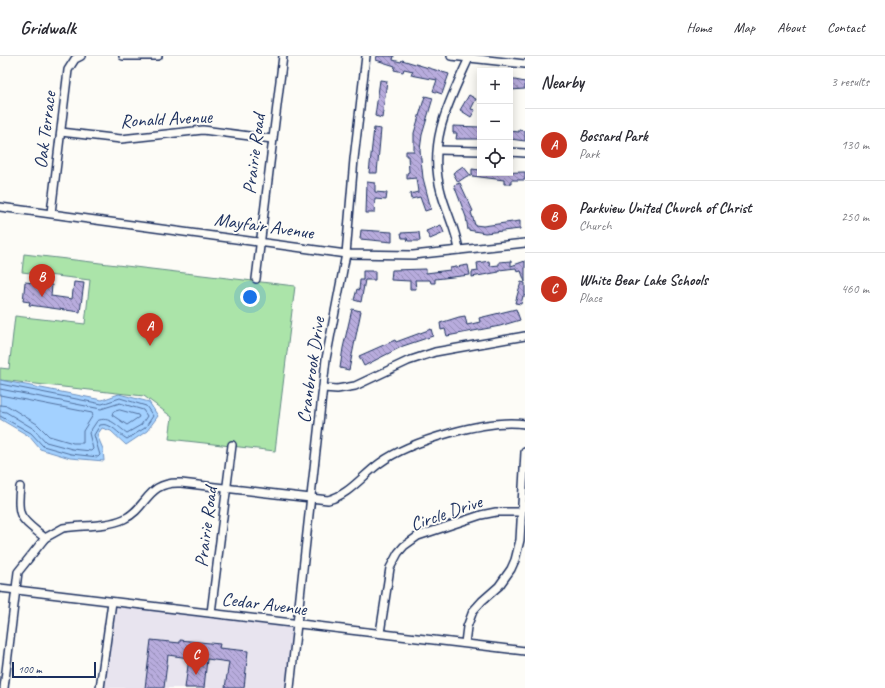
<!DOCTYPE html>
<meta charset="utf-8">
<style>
body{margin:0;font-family:Caveat,sans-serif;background:#f7f7f7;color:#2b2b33}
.controls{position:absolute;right:12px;top:12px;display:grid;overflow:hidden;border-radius:0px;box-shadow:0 2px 10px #0003}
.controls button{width:36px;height:36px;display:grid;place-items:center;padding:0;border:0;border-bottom:1px solid #e1e1e2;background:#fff;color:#2b2b33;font:20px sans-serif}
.scale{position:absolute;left:12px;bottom:10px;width:84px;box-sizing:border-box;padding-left:4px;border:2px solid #1b2f5e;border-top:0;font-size:11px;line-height:14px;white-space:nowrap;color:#1b2f5e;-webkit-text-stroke:3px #fdfcf7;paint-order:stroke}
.you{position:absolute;left:250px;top:241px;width:14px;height:14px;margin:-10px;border:3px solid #fff;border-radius:50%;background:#1a73e8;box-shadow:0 0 0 6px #1a73e833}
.badge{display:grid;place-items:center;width:26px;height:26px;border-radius:50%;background:#c8321e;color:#fff;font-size:13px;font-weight:700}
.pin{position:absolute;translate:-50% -33px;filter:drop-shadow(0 1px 2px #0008)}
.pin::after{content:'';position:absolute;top:21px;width:14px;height:12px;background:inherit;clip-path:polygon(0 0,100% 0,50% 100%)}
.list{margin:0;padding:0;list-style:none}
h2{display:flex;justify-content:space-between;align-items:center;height:52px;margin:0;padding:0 16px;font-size:17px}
h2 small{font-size:13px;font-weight:400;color:#7c7c81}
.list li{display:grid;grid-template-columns:26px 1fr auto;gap:12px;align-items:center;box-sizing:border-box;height:72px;padding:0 16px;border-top:1px solid #e1e1e2}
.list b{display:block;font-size:15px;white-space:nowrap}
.list p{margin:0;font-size:13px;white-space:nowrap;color:#7c7c81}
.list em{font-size:13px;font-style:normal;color:#7c7c81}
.icon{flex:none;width:22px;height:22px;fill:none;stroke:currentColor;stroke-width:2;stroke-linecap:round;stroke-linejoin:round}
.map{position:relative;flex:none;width:525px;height:632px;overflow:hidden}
header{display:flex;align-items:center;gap:24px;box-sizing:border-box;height:56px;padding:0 20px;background:#fff;border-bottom:1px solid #e1e1e2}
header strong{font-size:19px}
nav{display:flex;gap:22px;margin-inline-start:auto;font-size:14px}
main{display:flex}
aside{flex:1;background:#fff}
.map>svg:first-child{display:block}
.built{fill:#e8e4ef}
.park{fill:#abe4a9;stroke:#638a84}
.water{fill:#a3d1ff;stroke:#6d90bf}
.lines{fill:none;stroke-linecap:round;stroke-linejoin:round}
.shore{stroke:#51709e;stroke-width:1}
.building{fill:url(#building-back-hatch);stroke:#1b2f5e}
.minor-casing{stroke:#1b2f5e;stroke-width:10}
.minor{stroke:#fdfcf7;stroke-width:7}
.labels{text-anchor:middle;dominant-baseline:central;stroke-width:4;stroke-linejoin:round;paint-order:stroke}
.street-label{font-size:19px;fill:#1b2f5e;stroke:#fdfcf7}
</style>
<header>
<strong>Gridwalk</strong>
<nav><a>Home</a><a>Map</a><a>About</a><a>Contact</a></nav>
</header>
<main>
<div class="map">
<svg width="525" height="632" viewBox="0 0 525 632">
<defs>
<pattern id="building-back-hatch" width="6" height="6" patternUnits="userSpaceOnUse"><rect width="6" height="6" fill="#b8acdd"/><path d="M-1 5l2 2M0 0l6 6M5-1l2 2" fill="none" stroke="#958cb6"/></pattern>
</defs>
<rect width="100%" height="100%" fill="#fdfcf7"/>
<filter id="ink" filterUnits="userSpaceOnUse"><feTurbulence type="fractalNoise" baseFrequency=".025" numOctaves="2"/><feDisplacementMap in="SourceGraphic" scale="8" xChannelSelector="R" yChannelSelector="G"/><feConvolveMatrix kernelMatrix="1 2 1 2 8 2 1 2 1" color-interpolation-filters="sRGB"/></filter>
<g filter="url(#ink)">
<!-- built -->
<polygon class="built" points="112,546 297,568 290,632 100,632"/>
<!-- park -->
<polygon class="park" points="24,198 295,230 275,395 169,383 172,361 144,340 0,324 0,312 9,313 15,260 85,268 90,224 22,216"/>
<!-- water -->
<polygon class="water" points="0,324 102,344 119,338 149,346 158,360 147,375 126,389 111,375 102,372 97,379 103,393 104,405 70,402 40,393 29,380 0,363"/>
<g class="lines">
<!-- shore -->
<g class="shore">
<path d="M 0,328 L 102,348 L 120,342 L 146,350 L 153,360 L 145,372 L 127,383 C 118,378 111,366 100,369 L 94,379 L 100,399 L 98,401 L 71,398 L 43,390 L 31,377 L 0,360"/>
<path d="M 0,333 L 101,353 L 120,347 L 143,354 L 147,360 L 141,369 L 127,377 C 118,371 109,359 97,365 L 89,377 L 93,393 L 91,395 L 72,393 L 46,386 L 34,373 L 6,356 L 0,355"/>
<polyline points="0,339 92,357 93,359 83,375 83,387 73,387 49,380 37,368 8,350 0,349"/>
<polygon points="120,354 138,359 139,361 127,369 112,359 113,356"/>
</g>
</g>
<!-- building -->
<g class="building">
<polygon points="377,0 394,0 393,4 401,6 402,4 449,18 442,38 433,35 437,24 411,19 413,15 404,13 403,16 394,14 395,10 376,4"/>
<polygon points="510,23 525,26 525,33 510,34"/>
<polygon points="380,24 387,25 382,62 375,60"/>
<polygon points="469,39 476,43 471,53 475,54 471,61 460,54"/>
<polygon points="425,40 433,42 422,79 420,94 423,122 431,153 425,155 420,141 411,143 410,138 418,136 416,122 407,123 407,117 409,116 408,100 406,100 406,95 414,95 414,77"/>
<polygon points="453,70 480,71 480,83 456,83 457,77 453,77"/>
<polygon points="374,72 381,73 377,117 369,117"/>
<polygon points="519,74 525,75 525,85 510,83 510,75 519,76"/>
<polygon points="463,110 471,120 467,120 458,126 453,117"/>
<polygon points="472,113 480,114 480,117 525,116 525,124 511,124 511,128 504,128 504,124 472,120"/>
<polygon points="367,126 375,127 375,136 387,137 386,144 375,143 374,157 366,157"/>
<polygon points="460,127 473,155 471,156 475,169 483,170 520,165 520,173 485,177 468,174 466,161 454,129"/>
<polygon points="441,169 444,177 430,183 426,175"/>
<polygon points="361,174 392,176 392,186 360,183"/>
<polygon points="419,176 420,185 408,185 407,182 402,182 401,177"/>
<polygon points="489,205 490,210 499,209 499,206 511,205 511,210 525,205 525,226 521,215 517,216 516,212 499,214 499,216 472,221 472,216 478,215 477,207"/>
<polygon points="468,209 470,219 435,223 435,227 431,227 430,224 415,224 416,233 410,233 410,225 391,224 392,214 426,213 426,217 450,214 450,212"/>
<polygon points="363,215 375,215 375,224 365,224 361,246 354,244 357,233 359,234 360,224 363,224"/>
<polygon points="25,226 52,229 51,240 72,243 74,226 84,227 80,256 29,249 30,246 23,245"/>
<polygon points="521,226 525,227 525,240 523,240 521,248 515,247"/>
<polygon points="352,253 361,255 349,314 340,312 343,292"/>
<polygon points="516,253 520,264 500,270 447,280 445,273 441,274 440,267 459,261 465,260 467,269 480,266 479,262"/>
<polygon points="431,273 433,280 403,290 364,310 359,300 395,284 396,286"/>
<polygon points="151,584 180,587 180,584 220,588 219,592 248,595 244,632 225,632 229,606 207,603 204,632 185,632 189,602 168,599 164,632 145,632"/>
</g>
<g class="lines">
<defs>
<g id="minor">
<polyline points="123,0 158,0"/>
<polyline points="451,0 525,8"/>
<polyline points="61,76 121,83 203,74 272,83"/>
<polyline points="438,94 480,95"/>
<polyline points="510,96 525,97"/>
<polyline points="0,151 346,198 413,199 525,187"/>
<polyline points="51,157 68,14 75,3 81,0"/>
<path d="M 459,194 C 456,173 446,156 441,136 C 427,86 449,46 469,2"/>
<polyline points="256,223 283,0"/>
<polyline points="323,332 337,333 355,330 408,305 435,296 525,280"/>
<path d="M 20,431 C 16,463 22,463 45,482"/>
<polyline points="0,532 525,595"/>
<polyline points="211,557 232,389"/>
<polyline points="380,577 390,512 398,497 404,490 418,480 481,459 496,456 521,456"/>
<polyline points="465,587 467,571 473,555 482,545 499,530 511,513 515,504 520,484 525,396"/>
<path d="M 4,632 L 18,516 L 45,482 L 63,472 C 82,469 106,471 124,463 C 148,452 146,425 181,427 L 328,444 C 349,439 363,419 380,407 C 410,385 488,362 525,368"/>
<polyline points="100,632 112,546"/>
<polyline points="290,632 326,303 346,198 354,103 366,0"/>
</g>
</defs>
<!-- minor casing -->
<use href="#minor" class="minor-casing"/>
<!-- minor -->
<use href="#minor" class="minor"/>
</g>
</g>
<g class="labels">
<!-- street labels -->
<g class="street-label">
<text transform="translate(166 63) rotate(-3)">Ronald Avenue</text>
<text transform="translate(45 74) rotate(-83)">Oak Terrace</text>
<text transform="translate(254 98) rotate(-83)">Prairie Road</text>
<text transform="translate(264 170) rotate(8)">Mayfair Avenue</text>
<text transform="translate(311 314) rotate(-82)">Cranbrook Drive</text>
<text transform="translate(446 457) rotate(-19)">Circle Drive</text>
<text transform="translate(206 471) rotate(-83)">Prairie Road</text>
<text transform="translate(264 548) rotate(7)">Cedar Avenue</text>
</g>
</g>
</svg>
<div class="controls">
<button>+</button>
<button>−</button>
<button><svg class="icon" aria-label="locate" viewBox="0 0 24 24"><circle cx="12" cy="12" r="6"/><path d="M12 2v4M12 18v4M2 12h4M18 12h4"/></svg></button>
</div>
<div class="scale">100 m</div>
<div class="you"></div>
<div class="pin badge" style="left:150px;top:290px">A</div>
<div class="pin badge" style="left:42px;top:241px">B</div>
<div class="pin badge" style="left:196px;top:619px">C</div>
</div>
<aside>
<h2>Nearby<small>3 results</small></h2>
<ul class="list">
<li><span class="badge">A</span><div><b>Bossard Park</b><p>Park</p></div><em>130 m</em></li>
<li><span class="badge">B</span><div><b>Parkview United Church of Christ</b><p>Church</p></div><em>250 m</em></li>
<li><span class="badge">C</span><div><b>White Bear Lake Schools</b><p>Place</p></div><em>460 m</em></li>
</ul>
</aside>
</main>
